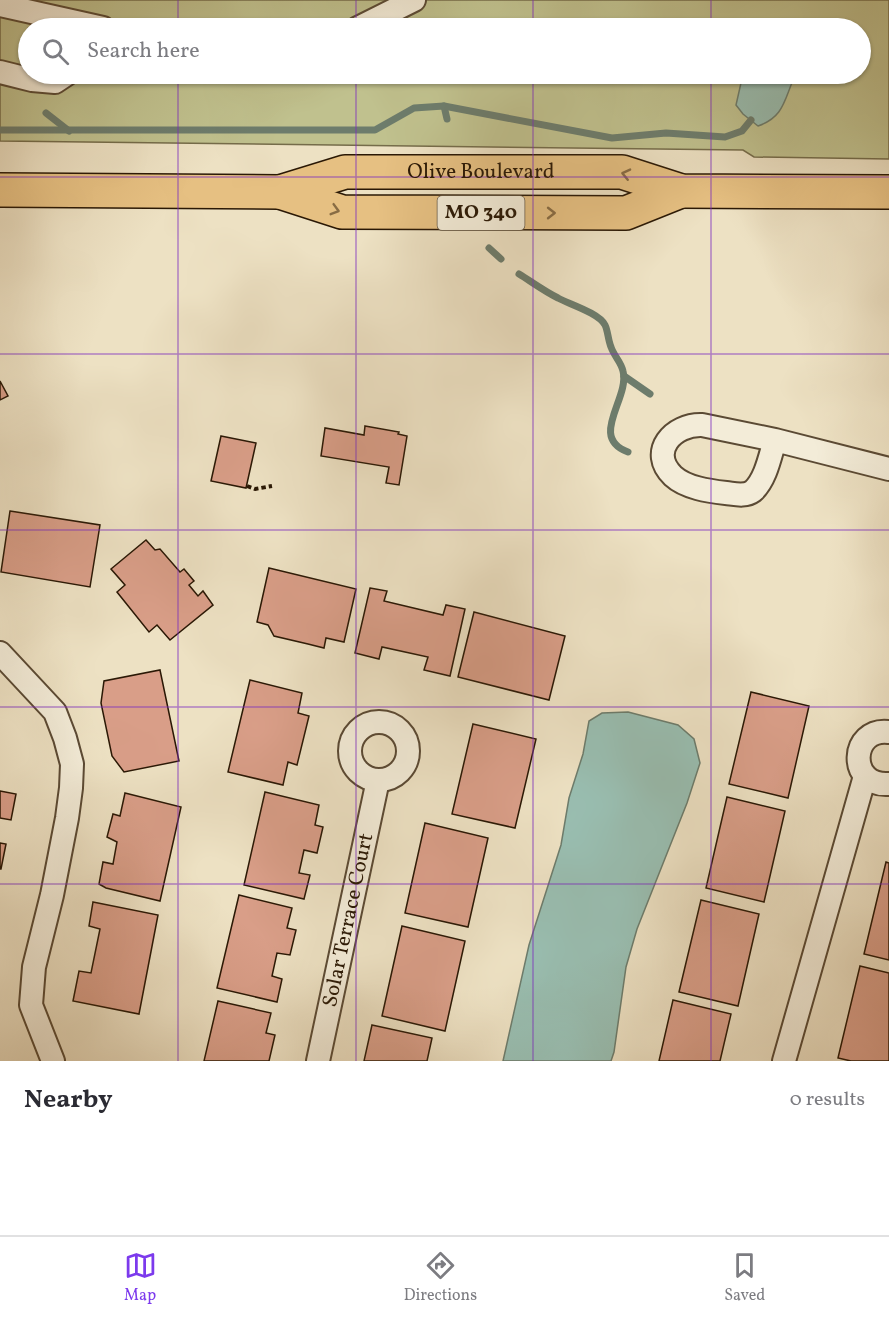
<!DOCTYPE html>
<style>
body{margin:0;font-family:Vollkorn,serif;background:#f7f7f7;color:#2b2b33}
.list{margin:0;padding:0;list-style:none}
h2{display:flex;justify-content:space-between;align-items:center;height:78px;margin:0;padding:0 24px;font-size:26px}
h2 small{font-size:20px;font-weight:400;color:#7c7c81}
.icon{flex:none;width:33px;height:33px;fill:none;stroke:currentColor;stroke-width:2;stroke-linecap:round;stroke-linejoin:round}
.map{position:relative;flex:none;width:889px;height:1061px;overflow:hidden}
.search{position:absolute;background:#fff;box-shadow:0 2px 4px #0004;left:18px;right:18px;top:18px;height:66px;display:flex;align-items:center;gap:15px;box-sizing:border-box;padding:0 21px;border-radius:33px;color:#7c7c81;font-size:22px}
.sheet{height:174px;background:#fff}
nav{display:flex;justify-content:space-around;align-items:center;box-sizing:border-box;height:84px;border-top:2px solid #e1e1e2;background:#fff;font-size:16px;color:#7c7c81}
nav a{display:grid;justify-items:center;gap:3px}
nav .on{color:#7c3aed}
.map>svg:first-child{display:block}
.green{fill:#c0c18e;stroke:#756c4a;stroke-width:1.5;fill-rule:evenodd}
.water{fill:#99beb1;stroke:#6d7c6c;stroke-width:1.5}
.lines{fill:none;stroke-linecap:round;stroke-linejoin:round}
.stream{stroke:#6d7c6c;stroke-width:7}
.building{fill:#d99e88;stroke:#2a1805;stroke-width:1.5}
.street-casing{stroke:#5b4a34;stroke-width:26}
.primary-casing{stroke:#2a1805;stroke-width:36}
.path{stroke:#2a1805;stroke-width:4;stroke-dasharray:4.5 3;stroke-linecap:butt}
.street{stroke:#f3ecd8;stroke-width:22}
.primary{stroke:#e6c082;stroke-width:33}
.oneway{stroke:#886c44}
.grid{fill:none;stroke:#7b2cbf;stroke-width:1.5;stroke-opacity:0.55}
.labels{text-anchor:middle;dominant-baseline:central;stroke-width:6;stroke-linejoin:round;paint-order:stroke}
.shield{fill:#f3ecd8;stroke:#665844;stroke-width:1.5}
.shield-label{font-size:20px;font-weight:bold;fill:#2a1805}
.street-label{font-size:21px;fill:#2a1805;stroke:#f3ecd8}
</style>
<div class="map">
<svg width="889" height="1061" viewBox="0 0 889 1061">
<rect width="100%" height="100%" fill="#ede1c3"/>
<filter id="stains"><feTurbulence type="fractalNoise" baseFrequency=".00333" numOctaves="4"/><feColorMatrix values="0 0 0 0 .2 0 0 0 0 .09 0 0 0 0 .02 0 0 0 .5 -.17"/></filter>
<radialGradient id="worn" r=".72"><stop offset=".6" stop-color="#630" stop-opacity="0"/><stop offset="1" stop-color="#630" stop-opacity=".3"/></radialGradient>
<!-- green -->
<path class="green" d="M 0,0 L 889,0 L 889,159 L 754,157 L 743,150 L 0,141 ZM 28,28 L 860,28 L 860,74 L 28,74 Z"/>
<!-- water -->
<g class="water">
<path d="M 743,74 L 810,74 L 794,78 C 784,100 784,117 758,126 L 743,114 L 736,105 Z"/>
<polygon points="628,712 678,725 694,739 700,763 687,803 637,929 626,967 614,1052 611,1061 503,1061 529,945 561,845 569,798 583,754 589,721 602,713"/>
</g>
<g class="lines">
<!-- stream -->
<g class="stream">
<polyline points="444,106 447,119"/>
<polyline points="46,113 69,131"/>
<polyline points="0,130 375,130 414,108 444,106 612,138 666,133 725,137 742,131 751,120"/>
<polyline points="489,248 501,259"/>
<path d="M 519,274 C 532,282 544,291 558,298 C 569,304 599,313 605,325 C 608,331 608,340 611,347 C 614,356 621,362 623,371 C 630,399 588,437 628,452"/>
<polyline points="624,376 650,394"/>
</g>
</g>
<!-- building -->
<g class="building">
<polygon points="0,381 8,396 0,400"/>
<polygon points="365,426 399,432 398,434 407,436 399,485 386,483 389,467 321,456 325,428 364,435"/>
<polygon points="221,436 256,443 246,488 211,481"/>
<polygon points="10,511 100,525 90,587 1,572"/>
<polygon points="146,540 155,550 160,549 180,572 184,569 194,581 189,585 198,596 203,591 213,605 170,640 157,625 149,632 117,592 125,585 111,569"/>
<polygon points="269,568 356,589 344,642 326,638 324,648 308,644 274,636 268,625 257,622"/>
<polygon points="370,588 387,591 384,601 443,615 446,605 465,609 450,676 424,670 428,657 382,647 379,659 355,653"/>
<polygon points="474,612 565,636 549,700 458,677"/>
<polygon points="160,670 179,761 124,772 112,756 101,703 104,681"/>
<polygon points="250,680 302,693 298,713 309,716 297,765 288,762 283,785 228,772"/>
<polygon points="751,692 809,706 788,798 729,784"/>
<polygon points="473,724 536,739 515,828 452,814"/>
<polygon points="0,791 16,794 11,820 0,818"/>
<polygon points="265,792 319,805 315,825 323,827 317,853 304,850 299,873 310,875 304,899 244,885"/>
<polygon points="125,793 181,807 160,901 106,888 99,884 103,862 113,864 117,842 107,837 113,814 120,816"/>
<polygon points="727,797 785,811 764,902 706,888"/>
<polygon points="425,823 488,838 468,927 405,913"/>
<polygon points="0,843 6,844 1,869 0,869"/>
<polygon points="886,862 889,863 889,960 864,954"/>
<polygon points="239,895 292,908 287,928 296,930 290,955 277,953 272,976 282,979 277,1002 217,988"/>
<polygon points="701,900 759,914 738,1006 679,992"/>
<polygon points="93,902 158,915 139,1014 73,1001 79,971 91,973 100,929 89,926"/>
<polygon points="402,926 465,941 445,1031 382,1016"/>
<polygon points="860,966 889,973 889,1061 851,1061 838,1058"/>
<polygon points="673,1000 731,1014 720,1061 659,1061"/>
<polygon points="218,1001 271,1013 266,1033 275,1035 269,1061 204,1061"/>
<polygon points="372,1025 432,1038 427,1061 364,1061"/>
</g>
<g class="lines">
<defs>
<g id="street">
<polyline points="0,5 103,28"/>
<polyline points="358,28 414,0"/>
<polyline points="0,72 32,80 55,82 67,74"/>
<path d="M 775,440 C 770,456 766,479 753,491 C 745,497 735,494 726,493 C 709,491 686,488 673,476 C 648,452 673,424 702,425 L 775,440 L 889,469"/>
<polyline points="0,653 55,712 65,738 72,764 71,788 67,818 52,895 34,967 31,1005 53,1061"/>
<circle cx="379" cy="751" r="29"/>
<path d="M 889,732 C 850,727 847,787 889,784"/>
<path id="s1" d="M 318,1061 L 378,780"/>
<polyline points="784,1061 865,776"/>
</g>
<g id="primary">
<path id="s2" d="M 0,190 L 280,192 L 345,172 L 622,172 L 681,191 L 889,192"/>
<polyline points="280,192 342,212 626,213 681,191"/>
</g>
</defs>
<!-- street casing -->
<use href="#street" class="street-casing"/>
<!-- primary casing -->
<use href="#primary" class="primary-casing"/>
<!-- path -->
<polyline class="path" points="247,486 255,489 272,486"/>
<!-- street -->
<use href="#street" class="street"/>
<!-- primary -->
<use href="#primary" class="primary"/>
</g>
<!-- one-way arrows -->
<defs><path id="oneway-chevron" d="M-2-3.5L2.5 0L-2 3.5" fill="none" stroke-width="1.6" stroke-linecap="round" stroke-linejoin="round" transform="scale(1.5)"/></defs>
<g class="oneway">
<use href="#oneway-chevron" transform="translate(626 174) rotate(-167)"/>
<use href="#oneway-chevron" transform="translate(335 210) rotate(16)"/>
<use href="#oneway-chevron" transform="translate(551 213)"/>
</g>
<!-- grid -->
<path class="grid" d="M 178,0 L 178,28M 356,0 L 356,28M 533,0 L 533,28M 711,0 L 711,28M 178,74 L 178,1061M 356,74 L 356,1061M 533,74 L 533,1061M 711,74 L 711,1061M 0,177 L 889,177M 0,354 L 889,354M 0,530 L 889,530M 0,707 L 889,707M 0,884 L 889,884"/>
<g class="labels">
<!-- shield labels -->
<rect class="shield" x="437.5" y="196" width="87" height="34" rx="4.5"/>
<g class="shield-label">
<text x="481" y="213">MO 340</text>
</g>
<!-- street labels -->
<g class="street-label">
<text stroke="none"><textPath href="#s2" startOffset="484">Olive Boulevard</textPath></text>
<text stroke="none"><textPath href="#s1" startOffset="144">Solar Terrace Court</textPath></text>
</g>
</g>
<rect width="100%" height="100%" filter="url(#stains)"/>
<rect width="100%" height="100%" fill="url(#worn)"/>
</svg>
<div class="search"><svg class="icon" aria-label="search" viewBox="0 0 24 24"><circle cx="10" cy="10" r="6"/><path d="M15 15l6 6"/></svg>Search here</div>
</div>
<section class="sheet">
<h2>Nearby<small>0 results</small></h2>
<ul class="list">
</ul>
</section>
<nav>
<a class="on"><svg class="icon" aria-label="map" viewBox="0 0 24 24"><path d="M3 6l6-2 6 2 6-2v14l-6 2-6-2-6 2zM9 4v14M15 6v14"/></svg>Map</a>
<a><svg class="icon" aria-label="directions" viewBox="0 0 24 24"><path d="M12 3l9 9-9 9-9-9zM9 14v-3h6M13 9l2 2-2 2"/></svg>Directions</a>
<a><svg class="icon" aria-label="saved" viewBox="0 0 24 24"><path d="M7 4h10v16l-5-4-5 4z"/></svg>Saved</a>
</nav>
